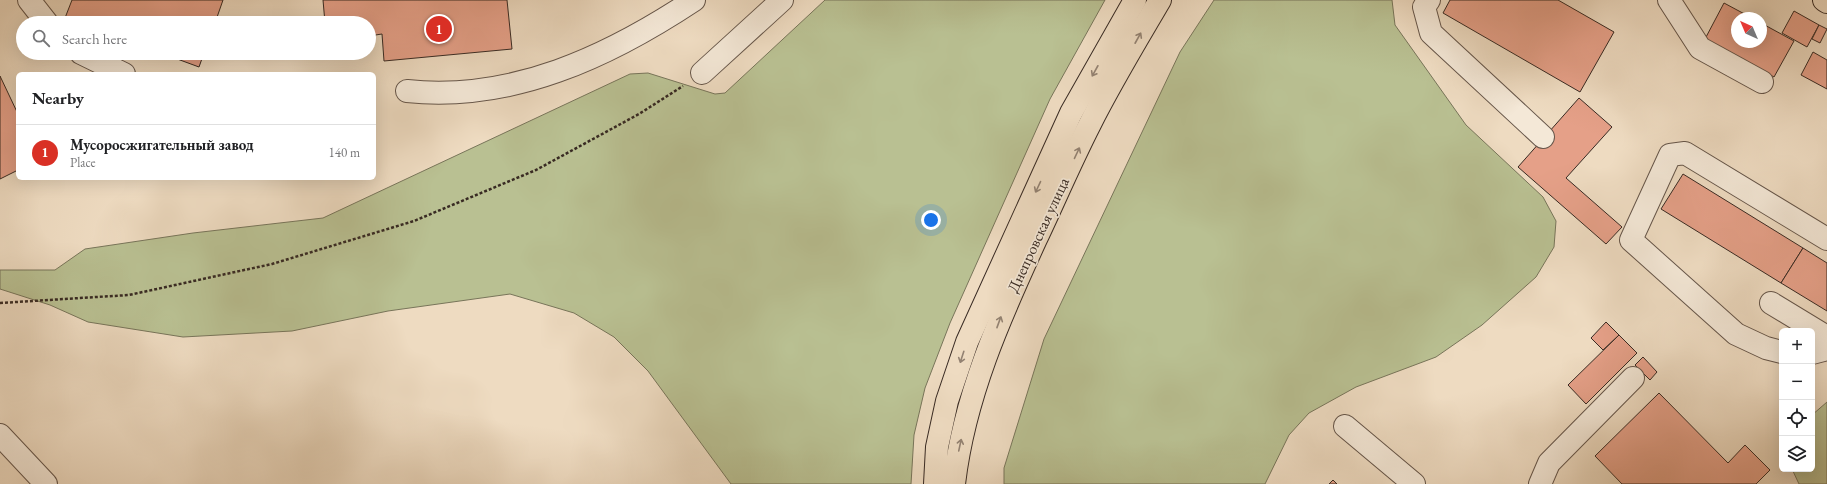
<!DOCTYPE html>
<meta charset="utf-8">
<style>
body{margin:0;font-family:"EB Garamond",serif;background:#f2f2f2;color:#202124}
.controls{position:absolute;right:12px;bottom:12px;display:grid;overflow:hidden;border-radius:6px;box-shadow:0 4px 16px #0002}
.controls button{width:36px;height:36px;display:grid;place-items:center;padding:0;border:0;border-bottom:1px solid #e0e0e0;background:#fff;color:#202124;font:20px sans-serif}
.compass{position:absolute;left:1731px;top:12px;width:36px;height:36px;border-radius:50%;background:#fff;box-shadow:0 4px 16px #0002;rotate:316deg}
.you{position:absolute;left:931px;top:220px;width:14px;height:14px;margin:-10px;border:3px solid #fff;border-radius:50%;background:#1a73e8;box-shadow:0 0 0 6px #1a73e833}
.badge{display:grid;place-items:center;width:26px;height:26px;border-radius:50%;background:#d93025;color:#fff;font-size:13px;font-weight:700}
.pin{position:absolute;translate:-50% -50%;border:2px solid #fff;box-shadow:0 1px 4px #0006}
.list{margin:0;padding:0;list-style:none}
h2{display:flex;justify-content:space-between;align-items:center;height:52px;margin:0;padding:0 16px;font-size:17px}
h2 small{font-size:13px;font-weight:400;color:#757577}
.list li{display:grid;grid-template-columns:26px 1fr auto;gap:12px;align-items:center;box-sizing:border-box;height:56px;padding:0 16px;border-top:1px solid #e0e0e0}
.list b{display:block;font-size:15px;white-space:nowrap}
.list p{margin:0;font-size:13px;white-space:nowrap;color:#757577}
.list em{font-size:13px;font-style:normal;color:#757577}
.icon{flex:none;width:22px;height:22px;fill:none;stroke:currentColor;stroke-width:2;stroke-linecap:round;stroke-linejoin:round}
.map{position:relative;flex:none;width:1827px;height:484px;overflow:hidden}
.search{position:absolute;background:#fff;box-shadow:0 4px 16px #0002;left:16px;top:16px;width:360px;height:44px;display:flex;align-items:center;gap:10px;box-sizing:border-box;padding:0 14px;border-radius:22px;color:#757577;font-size:15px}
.panel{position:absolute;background:#fff;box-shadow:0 4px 16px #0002;left:16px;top:72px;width:360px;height:108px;border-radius:6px}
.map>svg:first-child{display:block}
.green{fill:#b9c092;stroke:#78755a}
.building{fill:#e5a088;stroke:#382a23}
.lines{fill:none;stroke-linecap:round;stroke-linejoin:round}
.minor-casing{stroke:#66564a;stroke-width:24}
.major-casing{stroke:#382a23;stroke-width:24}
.path{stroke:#382a23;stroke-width:2.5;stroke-dasharray:3 2;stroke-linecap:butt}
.minor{stroke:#f4e8d7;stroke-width:22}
.major{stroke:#eedbc1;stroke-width:22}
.oneway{stroke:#938272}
.labels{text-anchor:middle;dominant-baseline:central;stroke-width:3.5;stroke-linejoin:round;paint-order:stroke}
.street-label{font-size:16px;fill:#382a23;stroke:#f4e8d7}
</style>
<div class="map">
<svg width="1827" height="484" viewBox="0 0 1827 484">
<rect width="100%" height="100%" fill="#eedbc1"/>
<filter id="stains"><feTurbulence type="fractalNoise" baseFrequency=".005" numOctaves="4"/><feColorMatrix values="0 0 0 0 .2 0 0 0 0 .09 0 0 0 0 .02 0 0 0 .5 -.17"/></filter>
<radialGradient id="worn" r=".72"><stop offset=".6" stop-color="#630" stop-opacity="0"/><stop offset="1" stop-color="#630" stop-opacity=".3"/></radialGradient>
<!-- green -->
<g class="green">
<polygon points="825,0 1105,0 1050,99 950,323 925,388 914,435 911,484 731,484 648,371 614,337 574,313 510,294 388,311 292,331 183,337 88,322 50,305 0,289 0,270 55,270 85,249 193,233 323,218 630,74 648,73 715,94 725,93"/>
<polygon points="1214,0 1392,0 1395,25 1466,125 1543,197 1556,221 1554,247 1536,277 1482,325 1436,357 1356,387 1309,413 1289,435 1265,484 1004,484 1004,468 1044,339 1180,52"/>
<polygon points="1827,402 1827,484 1799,484 1792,469 1812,469 1812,415"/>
</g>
<!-- building -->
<g class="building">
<polygon points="72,0 223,0 215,23 78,23 65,18"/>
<polygon points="323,0 507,0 512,49 384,61 382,34 369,36 369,23 325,23"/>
<polygon points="1450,0 1558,0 1614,32 1580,92 1443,13"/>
<polygon points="1724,3 1752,18 1737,18 1737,42 1761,42 1761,23 1794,41 1774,77 1705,39"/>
<polygon points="1794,11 1819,25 1807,47 1782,33"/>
<polygon points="1819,25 1827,29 1820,43 1812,39"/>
<polygon points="1813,52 1827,60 1827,89 1801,75"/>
<polygon points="161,53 204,53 199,67"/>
<polygon points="0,76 18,114 18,170 0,179"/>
<polygon points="1579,98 1612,127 1566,178 1622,227 1606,244 1518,167"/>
<polygon points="1683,174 1803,248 1781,283 1661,209"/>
<polygon points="1803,248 1827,263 1827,311 1781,283"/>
<polygon points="1606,322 1619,335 1603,350 1591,338"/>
<polygon points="1619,335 1637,353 1586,404 1568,385"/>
<polygon points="1643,357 1657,372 1650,380 1635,365"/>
<polygon points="1659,393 1728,463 1745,445 1770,470 1756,484 1622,484 1595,456"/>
<polygon points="1333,480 1337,484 1329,484"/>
</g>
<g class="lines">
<defs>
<g id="minor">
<polyline points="29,0 47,23"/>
<polyline points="1429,0 1424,7 1431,33 1543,137"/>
<polyline points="1669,0 1700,48 1762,82"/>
<polyline points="81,53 124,74"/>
<polyline points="702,73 782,0"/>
<path d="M 407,91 C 512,102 608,57 694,0"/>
<polyline points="1771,303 1827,337"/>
<polyline points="1782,352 1766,348 1736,334 1631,240 1670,155 1685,153 1827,239"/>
<polyline points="1812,353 1827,349"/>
<polyline points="1345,426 1414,484"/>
<polyline points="0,435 46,484"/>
<polyline points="1540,484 1549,463 1633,378"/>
</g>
<g id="major">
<polyline points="1824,0 1827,2"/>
<polyline points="935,484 937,447 947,401 967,342 1071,113 1135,0"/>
<path d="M 954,484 C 964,397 1000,317 1036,239 C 1054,201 1071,161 1090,124 C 1111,82 1136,41 1160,0"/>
</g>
</defs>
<!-- minor casing -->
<use href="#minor" class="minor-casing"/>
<!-- major casing -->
<use href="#major" class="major-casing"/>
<!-- path -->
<polyline class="path" points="0,303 129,295 272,264 414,221 536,170 639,114 683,86"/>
<!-- minor -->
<use href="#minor" class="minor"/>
<!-- major -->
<use href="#major" class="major"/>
</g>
<!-- one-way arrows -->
<defs><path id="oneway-shaft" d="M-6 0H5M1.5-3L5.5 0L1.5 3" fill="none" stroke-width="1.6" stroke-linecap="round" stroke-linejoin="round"/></defs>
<g class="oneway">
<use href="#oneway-shaft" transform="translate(1138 38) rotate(-61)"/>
<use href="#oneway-shaft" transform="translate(1095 71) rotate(119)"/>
<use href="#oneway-shaft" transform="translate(1077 153) rotate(-65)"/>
<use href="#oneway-shaft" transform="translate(1038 187) rotate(115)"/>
<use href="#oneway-shaft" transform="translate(999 322) rotate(-70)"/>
<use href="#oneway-shaft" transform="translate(962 357) rotate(108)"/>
<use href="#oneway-shaft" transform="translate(960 445) rotate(-78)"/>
</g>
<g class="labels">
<!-- street labels -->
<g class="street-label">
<text transform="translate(1038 235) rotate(-65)">Днепровская улица</text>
</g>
</g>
<rect width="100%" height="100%" filter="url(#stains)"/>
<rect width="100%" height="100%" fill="url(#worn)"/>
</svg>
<div class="controls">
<button>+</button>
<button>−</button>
<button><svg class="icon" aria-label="locate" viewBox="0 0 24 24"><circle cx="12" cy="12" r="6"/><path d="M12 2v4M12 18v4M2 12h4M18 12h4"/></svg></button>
<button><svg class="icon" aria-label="layers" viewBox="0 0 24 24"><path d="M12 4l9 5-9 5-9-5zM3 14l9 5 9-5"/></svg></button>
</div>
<svg class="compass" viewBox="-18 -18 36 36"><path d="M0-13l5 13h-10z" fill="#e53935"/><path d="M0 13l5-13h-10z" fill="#757577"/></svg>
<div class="you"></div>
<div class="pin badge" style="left:439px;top:29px">1</div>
<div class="search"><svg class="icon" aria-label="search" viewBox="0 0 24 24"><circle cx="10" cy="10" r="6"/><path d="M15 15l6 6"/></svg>Search here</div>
<section class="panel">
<h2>Nearby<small></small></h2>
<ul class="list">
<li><span class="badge">1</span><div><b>Мусоросжигательный завод</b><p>Place</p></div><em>140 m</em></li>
</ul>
</section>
</div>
